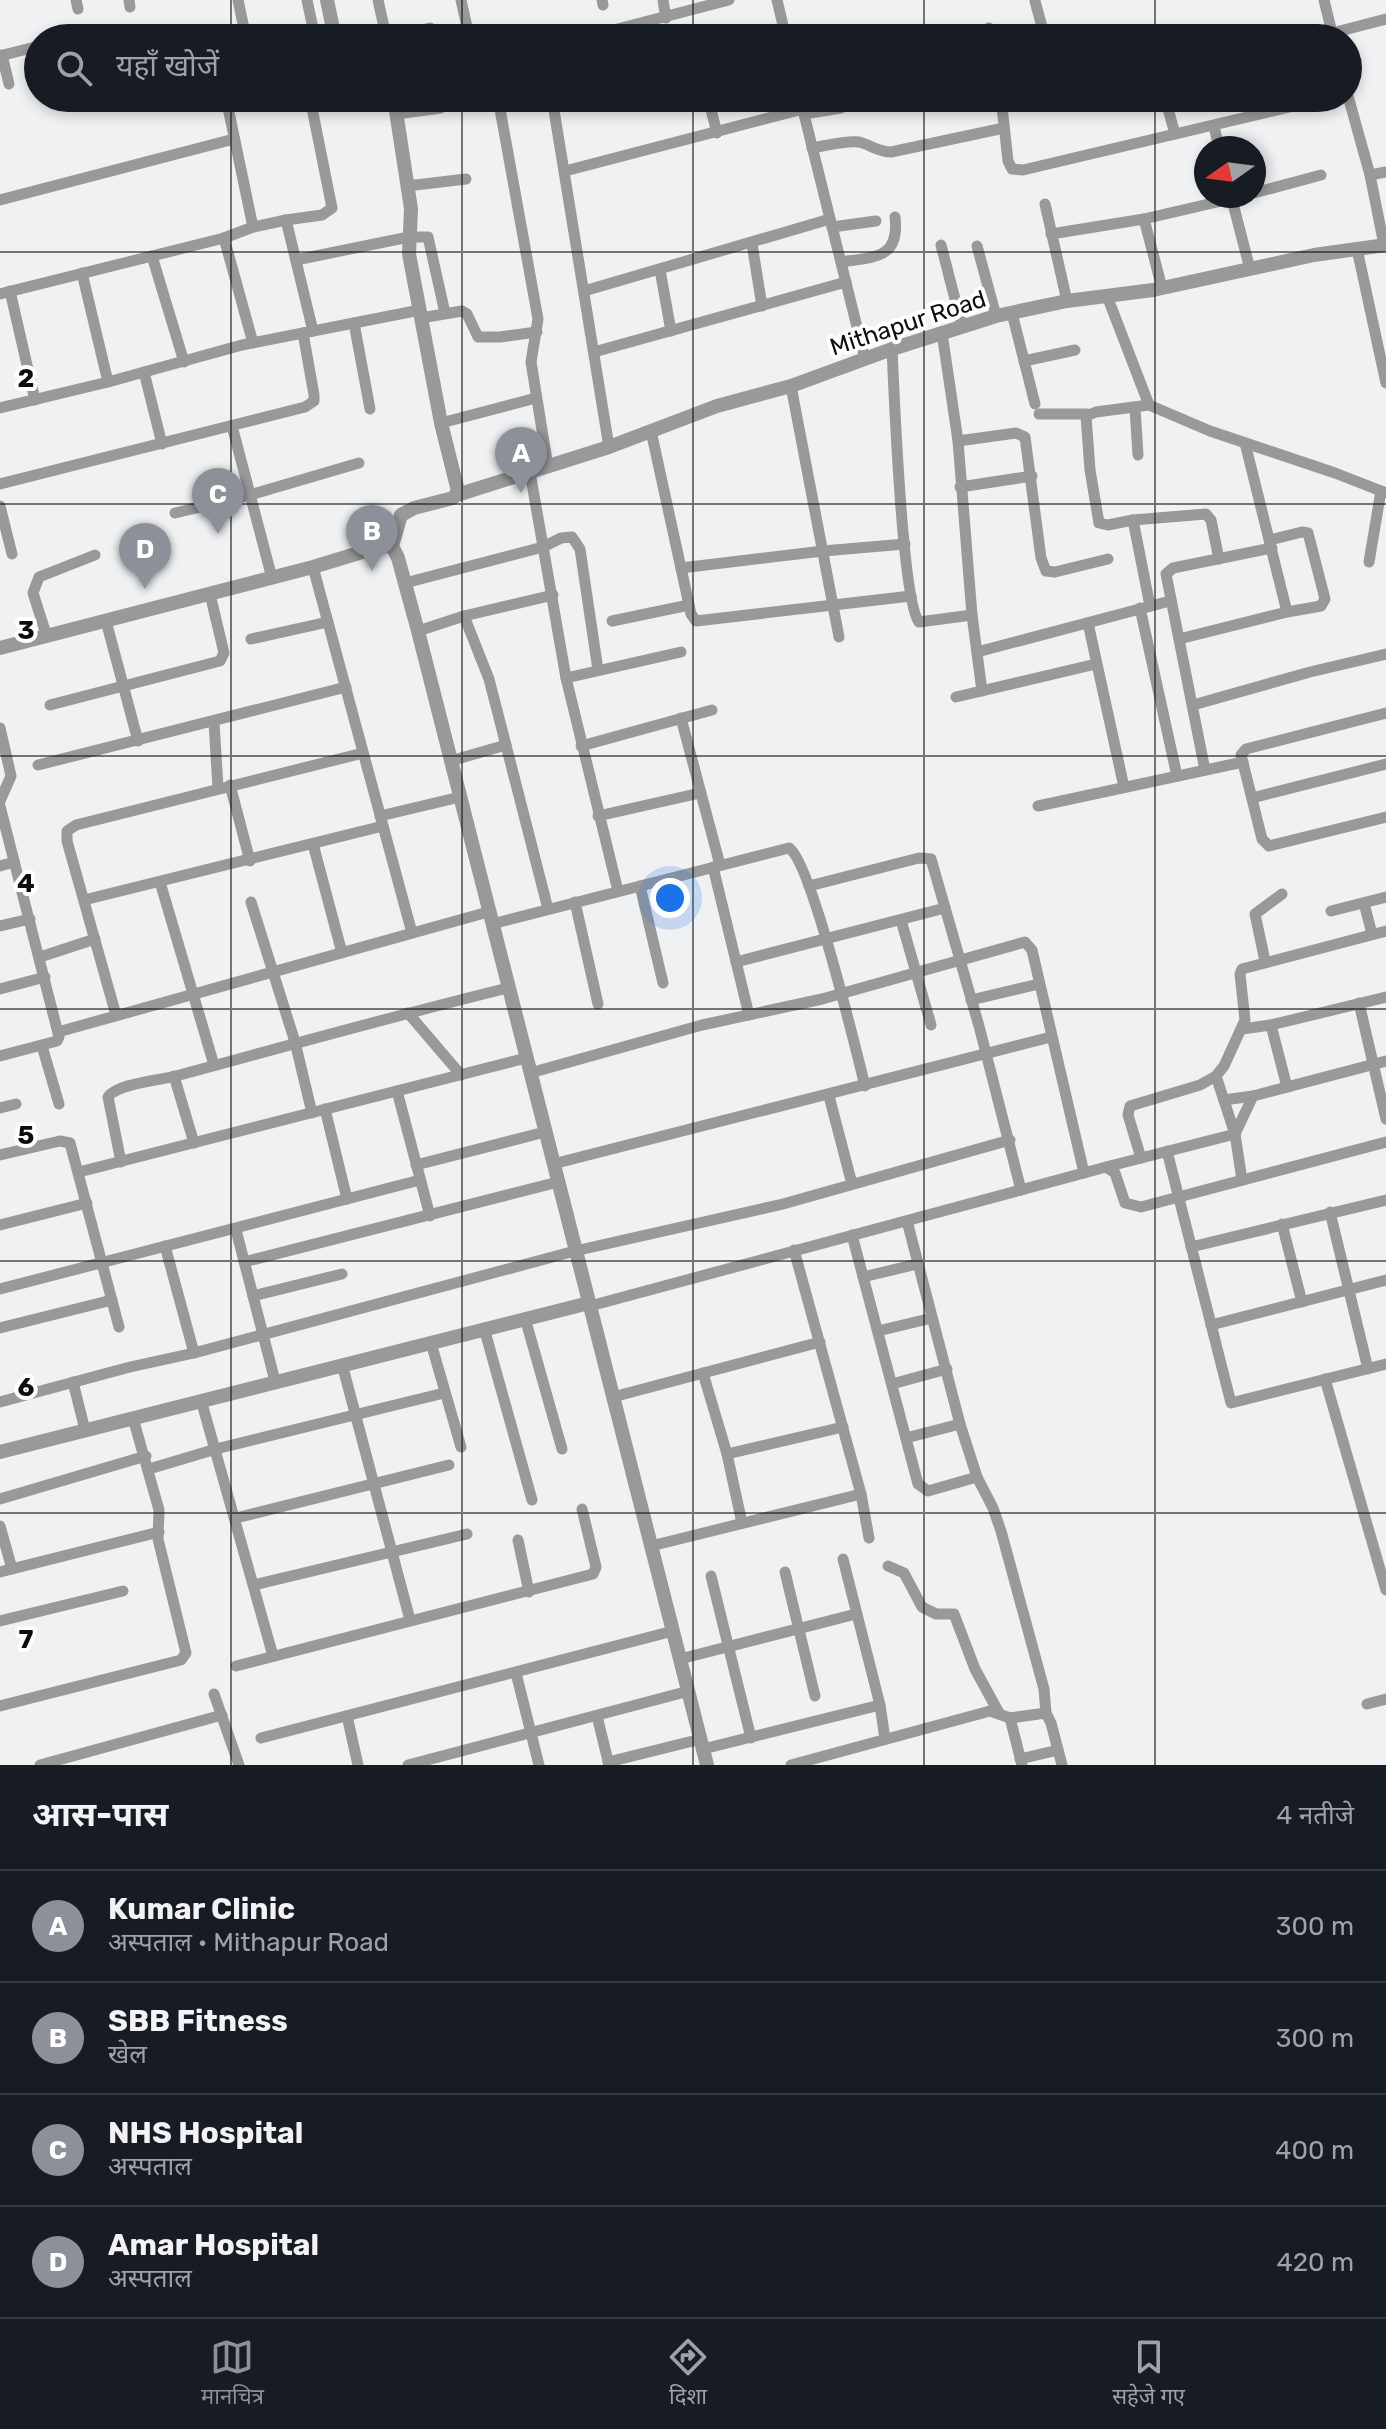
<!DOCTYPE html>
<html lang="hi">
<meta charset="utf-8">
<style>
body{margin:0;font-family:Rubik,"Noto Sans Devanagari",sans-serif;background:#20242c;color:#f1f3f6}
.compass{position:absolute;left:1194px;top:136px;width:72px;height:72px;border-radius:50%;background:#171b24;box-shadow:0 4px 12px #0003;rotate:256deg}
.you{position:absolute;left:670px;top:898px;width:28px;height:28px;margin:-20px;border:6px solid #fff;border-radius:50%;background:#1a73e8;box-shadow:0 0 0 12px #1a73e833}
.badge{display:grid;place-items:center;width:52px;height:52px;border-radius:50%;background:#8c9099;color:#fff;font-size:26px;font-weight:700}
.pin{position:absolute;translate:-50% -66px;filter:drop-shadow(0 2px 4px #0008)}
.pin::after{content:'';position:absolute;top:42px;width:28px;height:24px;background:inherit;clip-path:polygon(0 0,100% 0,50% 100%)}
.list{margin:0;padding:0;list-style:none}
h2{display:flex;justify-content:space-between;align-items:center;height:104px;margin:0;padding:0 32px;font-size:34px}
h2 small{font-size:26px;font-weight:400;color:#9ea1a6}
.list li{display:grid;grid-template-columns:52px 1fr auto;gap:24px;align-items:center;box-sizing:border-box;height:112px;padding:0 32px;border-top:2px solid #363941}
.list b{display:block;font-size:30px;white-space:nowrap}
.list p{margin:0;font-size:26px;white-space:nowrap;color:#9ea1a6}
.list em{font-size:26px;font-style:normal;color:#9ea1a6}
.icon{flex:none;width:44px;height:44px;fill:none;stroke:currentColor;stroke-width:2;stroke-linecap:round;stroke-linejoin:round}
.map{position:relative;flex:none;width:1386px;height:1765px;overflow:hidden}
.search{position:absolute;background:#171b24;box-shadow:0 4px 12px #0003;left:24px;right:24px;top:24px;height:88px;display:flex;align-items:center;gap:20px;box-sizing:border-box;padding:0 28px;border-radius:44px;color:#9ea1a6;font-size:30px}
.sheet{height:552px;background:#171b24}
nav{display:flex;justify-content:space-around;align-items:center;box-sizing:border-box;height:112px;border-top:2px solid #363941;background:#171b24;font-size:22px;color:#9ea1a6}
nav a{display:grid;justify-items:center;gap:4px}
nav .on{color:#8c9099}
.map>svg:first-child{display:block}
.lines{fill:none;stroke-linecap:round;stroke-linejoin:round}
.minor{stroke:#9a9999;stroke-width:11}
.tertiary{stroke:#9a9999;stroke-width:14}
.grid{fill:none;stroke:#0c0d0d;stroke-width:2;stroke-opacity:0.55}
.labels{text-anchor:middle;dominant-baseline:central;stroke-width:8;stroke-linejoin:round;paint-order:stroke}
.street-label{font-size:24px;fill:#0c0d0d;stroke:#fff}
.grid-label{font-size:26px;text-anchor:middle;font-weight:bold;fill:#0c0d0d;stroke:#fff;stroke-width:8;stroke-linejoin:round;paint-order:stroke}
</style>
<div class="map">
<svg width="1386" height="1765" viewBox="0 0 1386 1765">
<rect width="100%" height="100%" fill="#f0f1f2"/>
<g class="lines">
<!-- minor -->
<g class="minor">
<polyline points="76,0 78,9"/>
<polyline points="129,0 130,7"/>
<polyline points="238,0 246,38"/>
<polyline points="378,0 384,27 381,38"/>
<polyline points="461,0 467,27"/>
<polyline points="602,0 603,5"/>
<polyline points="663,0 666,18"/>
<polyline points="777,0 786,38"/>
<polyline points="1324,0 1333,37"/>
<polyline points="1035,1 1045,38"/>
<polyline points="989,28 991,38"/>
<polyline points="305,38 314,33 307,0"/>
<polyline points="391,38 430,28 435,38"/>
<polyline points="583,38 729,0"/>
<path d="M 1091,38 C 1108,36 1137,25 1149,38"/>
<polyline points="1313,38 1386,19"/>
<polyline points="2,55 9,84"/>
<polyline points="0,56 35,47"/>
<polyline points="1348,96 1370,175 1384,245"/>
<polyline points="226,98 253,227"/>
<polyline points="310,98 332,208 322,215 286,220 313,331"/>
<polyline points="498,98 538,319 531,362 548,467"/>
<polyline points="552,98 609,447"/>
<polyline points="708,98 717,133"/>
<polyline points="800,98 865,359"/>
<polyline points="1001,98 1008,161 1012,169 1023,170 1328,98"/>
<polyline points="1165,98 1175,134"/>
<polyline points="1002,105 1041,98"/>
<polyline points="554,108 592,98"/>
<polyline points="396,114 441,108 445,98"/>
<polyline points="804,114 841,108"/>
<polyline points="1214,126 1219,148"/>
<path d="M 812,148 C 826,146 845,140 859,142 C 871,145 878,152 891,152 L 1004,128"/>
<polyline points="565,171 803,109"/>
<polyline points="1370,175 1386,172"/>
<polyline points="407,186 466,179"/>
<polyline points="1254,193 1321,175"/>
<polyline points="1231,196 1250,269"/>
<polyline points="0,200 234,139"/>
<polyline points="1045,204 1067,301"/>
<polyline points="1144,219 1243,196"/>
<polyline points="832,227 876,221"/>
<polyline points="1051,234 1144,219 1162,288"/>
<polyline points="224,238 253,227 286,220"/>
<polyline points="752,244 762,306"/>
<polyline points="941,245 962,326"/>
<polyline points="977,246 996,316"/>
<polyline points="1357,249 1386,383"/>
<polyline points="152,256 184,362"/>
<polyline points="296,260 409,237 428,237 445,313"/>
<path d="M 841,262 C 874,257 900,259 895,217"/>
<polyline points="660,270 671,331"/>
<polyline points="82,273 108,382"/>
<polyline points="10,291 35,400"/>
<polyline points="584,291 830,219"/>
<polyline points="0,294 224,238 253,343"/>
<polyline points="1107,296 1149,405 1210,431 1335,473 1386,493"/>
<polyline points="1012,313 1035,404"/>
<polyline points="421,318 462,311 467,314 478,337 500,337 537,332"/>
<polyline points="354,323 370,409"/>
<polyline points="942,333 958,441 972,615 982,691"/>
<path d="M 892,349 C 894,390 902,601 919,622 L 972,615"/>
<polyline points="594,352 846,282"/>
<polyline points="1024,361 1075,350"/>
<polyline points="144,372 162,444"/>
<polyline points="791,386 839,637"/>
<polyline points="1149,405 1096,412 1086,416 1090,470 1099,523 1108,525 1133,520 1206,514 1211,520 1219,559"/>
<polyline points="0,408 108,382 242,345 420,310"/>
<polyline points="1135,408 1138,455"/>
<polyline points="1039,414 1087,414"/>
<polyline points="441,423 536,398"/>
<polyline points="232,426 272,578"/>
<polyline points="651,431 691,614 696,621 911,596"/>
<polyline points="958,441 1016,433 1025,437 1041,558 1046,571 1055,572 1108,559"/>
<polyline points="530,472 566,678 618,891"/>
<polyline points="0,484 305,407 314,401 314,395 303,333"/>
<polyline points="960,487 1032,476"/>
<polyline points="0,506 12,554"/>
<polyline points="175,513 250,495 359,463"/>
<polyline points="1133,520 1150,606"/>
<polyline points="1270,540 1302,532 1308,533 1325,599 1321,606 1287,612"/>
<polyline points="1369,562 1381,491"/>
<polyline points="313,567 412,933"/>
<polyline points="681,568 823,551 905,544"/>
<polyline points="405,583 543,547 561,538 572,537 580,549 598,670"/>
<polyline points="1140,608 1177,776"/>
<polyline points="464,616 489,679 548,909"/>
<polyline points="106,621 138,741"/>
<polyline points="612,621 689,605"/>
<polyline points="1088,623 1124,787"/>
<polyline points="418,631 464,616 553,595"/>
<polyline points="47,637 33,593 39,577 95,555"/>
<polyline points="251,639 328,622"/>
<polyline points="1179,639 1287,612 1245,443"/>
<polyline points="977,652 1170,601"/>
<polyline points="566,678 681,652"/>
<polyline points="956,697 1096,664"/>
<polyline points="50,705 220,661 224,653 210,594"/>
<polyline points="1193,705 1310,672 1386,654"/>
<polyline points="1386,713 1246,749 1241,755 1262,839 1269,846 1386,817"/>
<polyline points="681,718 720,865"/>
<polyline points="214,722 218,788"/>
<polyline points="0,728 11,776 0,801"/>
<polyline points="581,746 712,710"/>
<polyline points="450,761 506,745"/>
<polyline points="38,765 346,687"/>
<polyline points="1205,770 1166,574 1173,568 1272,548"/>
<polyline points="230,785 250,861"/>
<polyline points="1252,798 1386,764"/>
<polyline points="0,806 59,1037 57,1041 0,1056"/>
<polyline points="1038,806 1243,762"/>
<polyline points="380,816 460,797"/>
<polyline points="598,816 700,793"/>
<polyline points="313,844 342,953"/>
<polyline points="0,866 14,862"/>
<polyline points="713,867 749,1015"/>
<polyline points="160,882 214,1065"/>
<polyline points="640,886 663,983"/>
<polyline points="809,886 919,858 931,859 979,1026 1021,1190"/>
<polyline points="84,900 383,826"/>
<polyline points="251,902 295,1042 312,1113"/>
<polyline points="575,902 598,1004"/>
<polyline points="1364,903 1372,934"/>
<polyline points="1331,911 1386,897"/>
<polyline points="901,920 931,1025"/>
<path d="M 492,924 L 789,848 C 811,862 856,1050 865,1086"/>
<polyline points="0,926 30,919"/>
<polyline points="40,957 95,939"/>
<polyline points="1265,961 1255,914 1282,894"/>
<polyline points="736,962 945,908"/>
<polyline points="0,989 45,977"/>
<polyline points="971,1000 1039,984"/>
<polyline points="1359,1003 1386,1119"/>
<polyline points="408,1013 461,1075"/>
<polyline points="116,1015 67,841 67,831 76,825 363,753"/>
<polyline points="1242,1029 1271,1025"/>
<polyline points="58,1032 488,912"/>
<polyline points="42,1046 59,1104"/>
<polyline points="530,1073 702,1025 822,999 1025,942 1032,950 1084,1173"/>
<polyline points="174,1076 194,1143"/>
<polyline points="1216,1076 1235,1134 1242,1180"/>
<polyline points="1287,1087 1271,1025 1386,997"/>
<polyline points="397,1091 430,1216"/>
<polyline points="829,1096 852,1184"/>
<polyline points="1224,1100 1253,1096"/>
<polyline points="0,1108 16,1104"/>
<polyline points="325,1109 347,1199"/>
<polyline points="1167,1151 1231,1403 1386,1364"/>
<polyline points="0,1155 60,1141 70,1143 119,1327"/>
<polyline points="1141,1158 1128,1115 1130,1106 1200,1085 1216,1076 1224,1066 1245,1020 1240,974 1242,969 1386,931"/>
<path d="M 121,1162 L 108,1097 C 116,1084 160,1080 176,1076 C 287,1046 397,1015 508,988"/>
<polyline points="553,1164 1051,1037"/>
<polyline points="416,1165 545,1132"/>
<polyline points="1106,1167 1235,1134 1253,1096 1386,1061"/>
<polyline points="79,1172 526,1058"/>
<polyline points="1330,1212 1368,1369"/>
<polyline points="907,1221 960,1424 977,1477 993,1508 1001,1531 1044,1689 1046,1713"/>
<polyline points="1282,1224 1302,1302"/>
<polyline points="0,1225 87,1203"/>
<polyline points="236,1230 275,1381"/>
<polyline points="852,1235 918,1484 928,1491 977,1477"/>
<polyline points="165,1246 194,1353"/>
<polyline points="1191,1247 1386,1200"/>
<polyline points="794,1250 861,1494 869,1538"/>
<polyline points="244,1262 558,1182"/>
<polyline points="863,1277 917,1264"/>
<polyline points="0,1289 420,1180"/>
<polyline points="253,1296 342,1274"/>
<polyline points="590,1306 1106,1167 1115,1173 1125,1203 1141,1207 1386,1142"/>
<polyline points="525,1318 562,1449"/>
<polyline points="1211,1325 1386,1280"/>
<polyline points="0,1328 112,1300"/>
<polyline points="484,1328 532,1500"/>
<polyline points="878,1331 932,1318"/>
<polyline points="431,1343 461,1447"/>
<polyline points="342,1364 410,1620"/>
<polyline points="703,1373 727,1454 742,1523"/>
<polyline points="1325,1379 1386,1590"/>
<polyline points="73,1382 85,1430"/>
<polyline points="892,1384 947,1369"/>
<polyline points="613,1397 820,1342"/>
<polyline points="201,1400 273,1656"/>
<polyline points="0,1402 130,1367 194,1353 575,1251 783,1204 1010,1140"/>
<polyline points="906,1438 960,1424"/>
<polyline points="727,1454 843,1427"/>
<polyline points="149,1469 216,1449 444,1393"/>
<polyline points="0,1499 146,1456"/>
<polyline points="236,1518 449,1465"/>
<polyline points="0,1526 12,1569"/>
<polyline points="518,1540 529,1592"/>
<polyline points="651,1546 861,1494"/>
<polyline points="843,1559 880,1705 885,1739"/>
<polyline points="888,1566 904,1573 922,1607 936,1614 954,1614 975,1669 999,1713"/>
<polyline points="0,1572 159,1532"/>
<polyline points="785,1572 815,1696"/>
<polyline points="711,1576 751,1738"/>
<polyline points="254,1585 467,1534"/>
<polyline points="0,1621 123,1591"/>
<polyline points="680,1659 856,1614"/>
<polyline points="236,1666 593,1574 596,1567 582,1509"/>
<polyline points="516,1673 539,1765"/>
<polyline points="214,1694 239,1765"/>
<polyline points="1367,1704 1386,1699"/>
<polyline points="0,1706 181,1660 186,1653 158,1539 159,1510 133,1418"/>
<polyline points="347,1716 358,1765"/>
<polyline points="597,1716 609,1765"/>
<polyline points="1010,1718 1046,1713 1051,1723 1062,1765"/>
<polyline points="261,1738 673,1631"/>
<polyline points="703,1749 880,1705"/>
<polyline points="1020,1759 1058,1750"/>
<polyline points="608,1762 701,1739"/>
<polyline points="40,1765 222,1715"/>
<polyline points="408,1765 689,1691"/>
<polyline points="791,1765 990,1711 1010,1718 1022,1765"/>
</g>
<!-- tertiary -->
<g class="tertiary">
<polyline points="327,0 335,38"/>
<polyline points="394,98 411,209 409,254 441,423 458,491 453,498 414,508 401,515 392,546 398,558 418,631 707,1765"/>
<polyline points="457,495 609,447 717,406 791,386 892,349 996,316 1067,301 1153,290 1314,255 1386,245"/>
<polyline points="0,648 313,567 382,546 392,546"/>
<polyline points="0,1452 589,1303"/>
</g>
</g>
<!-- grid -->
<path class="grid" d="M 231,0 L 231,38M 462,0 L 462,38M 693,0 L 693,38M 924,0 L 924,38M 1155,0 L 1155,38M 231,98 L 231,1765M 462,98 L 462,1765M 693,98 L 693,1765M 924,98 L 924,1765M 1155,98 L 1155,1765M 0,252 L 1386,252M 0,504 L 1386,504M 0,756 L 1386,756M 0,1009 L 1386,1009M 0,1261 L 1386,1261M 0,1513 L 1386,1513"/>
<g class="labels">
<!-- street labels -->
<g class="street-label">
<text transform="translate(908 323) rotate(-18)">Mithapur Road</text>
</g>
</g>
<g class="grid-label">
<text x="26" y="387">2</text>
<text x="26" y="639">3</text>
<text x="26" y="892">4</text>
<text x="26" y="1144">5</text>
<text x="26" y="1396">6</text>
<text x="26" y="1648">7</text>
</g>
</svg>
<svg class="compass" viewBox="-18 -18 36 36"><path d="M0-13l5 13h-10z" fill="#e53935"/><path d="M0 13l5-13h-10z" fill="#9ea1a6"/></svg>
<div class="you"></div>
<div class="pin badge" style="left:521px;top:493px">A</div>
<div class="pin badge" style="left:372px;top:571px">B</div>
<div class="pin badge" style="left:218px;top:534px">C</div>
<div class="pin badge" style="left:145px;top:589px">D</div>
<div class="search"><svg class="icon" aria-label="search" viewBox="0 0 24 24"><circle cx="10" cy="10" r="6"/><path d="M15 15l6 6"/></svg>यहाँ खोजें</div>
</div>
<section class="sheet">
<h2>आस-पास<small>4 नतीजे</small></h2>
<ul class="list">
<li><span class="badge">A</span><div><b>Kumar Clinic</b><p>अस्पताल · Mithapur Road</p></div><em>300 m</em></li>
<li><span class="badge">B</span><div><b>SBB Fitness</b><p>खेल</p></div><em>300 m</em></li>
<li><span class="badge">C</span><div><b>NHS Hospital</b><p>अस्पताल</p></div><em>400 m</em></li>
<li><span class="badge">D</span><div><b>Amar Hospital</b><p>अस्पताल</p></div><em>420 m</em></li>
</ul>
</section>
<nav>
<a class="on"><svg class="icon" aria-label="map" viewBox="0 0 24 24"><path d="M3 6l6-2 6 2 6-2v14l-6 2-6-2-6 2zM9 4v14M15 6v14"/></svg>मानचित्र</a>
<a><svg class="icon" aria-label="directions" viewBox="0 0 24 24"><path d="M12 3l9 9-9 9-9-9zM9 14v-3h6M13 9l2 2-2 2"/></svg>दिशा</a>
<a><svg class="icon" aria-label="saved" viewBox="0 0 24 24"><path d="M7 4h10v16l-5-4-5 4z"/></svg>सहेजे गए</a>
</nav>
